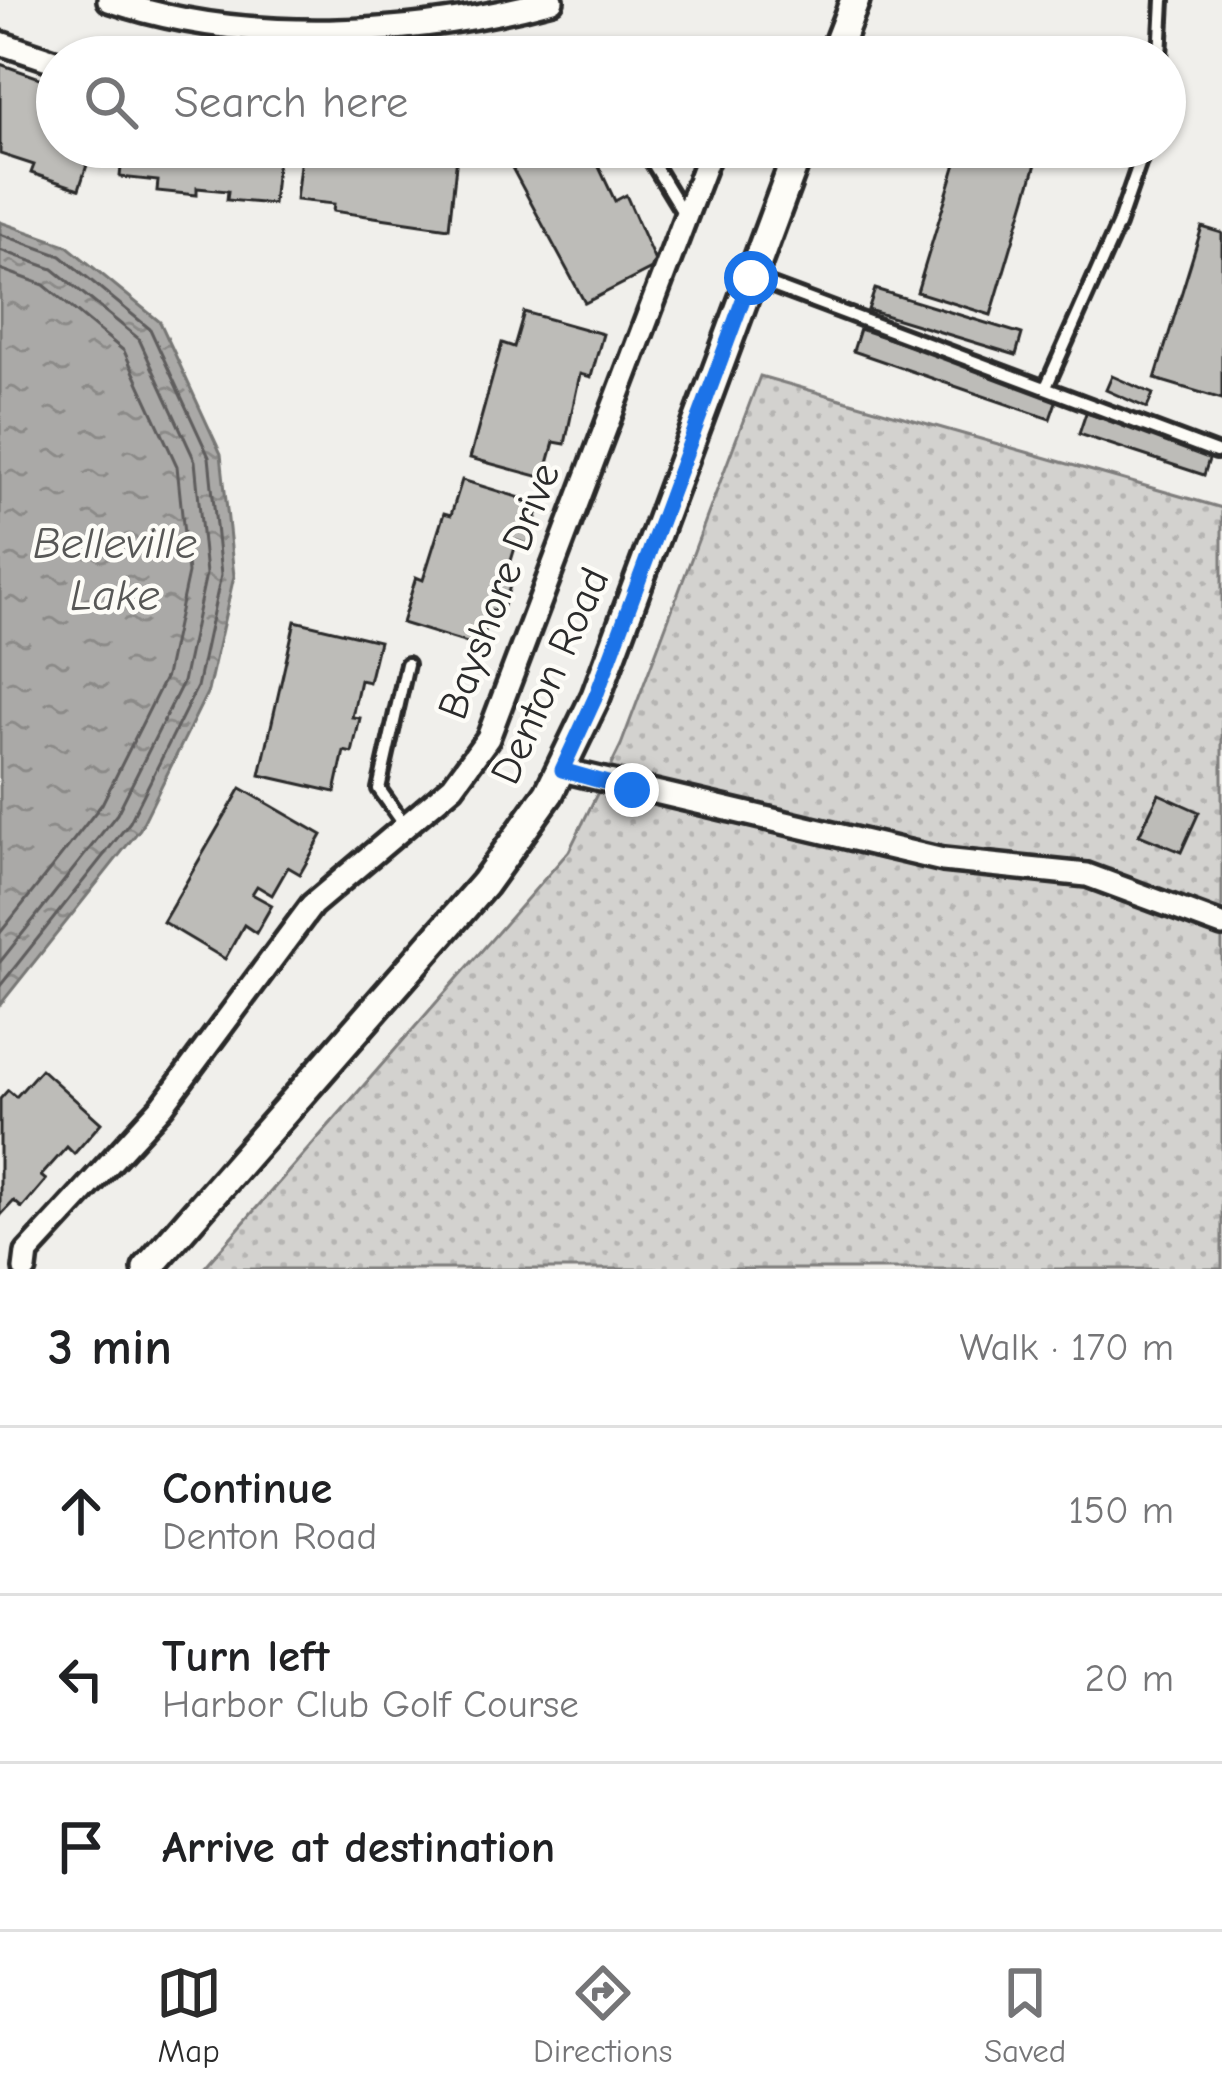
<!DOCTYPE html>
<meta charset="utf-8">
<style>
body{margin:0;font-family:"Comic Neue",sans-serif;background:#f2f2f2;color:#202124}
.stop{position:absolute;width:36px;height:36px;margin:-27px;border:9px solid #1a73e8;border-radius:50%;background:#fff}
.stop.end{background:#1a73e8;border-color:#fff;box-shadow:0 3px 12px #0008}
.list{margin:0;padding:0;list-style:none}
h2{display:flex;justify-content:space-between;align-items:center;height:156px;margin:0;padding:0 48px;font-size:51px}
h2 small{font-size:39px;font-weight:400;color:#757577}
.list li{display:grid;grid-template-columns:78px 1fr auto;gap:36px;align-items:center;box-sizing:border-box;height:168px;padding:0 48px;border-top:3px solid #e0e0e0}
.list b{display:block;font-size:45px;white-space:nowrap}
.list p{margin:0;font-size:39px;white-space:nowrap;color:#757577}
.list em{font-size:39px;font-style:normal;color:#757577}
.icon{flex:none;width:66px;height:66px;fill:none;stroke:currentColor;stroke-width:2;stroke-linecap:round;stroke-linejoin:round}
.map{position:relative;flex:none;width:1222px;height:1269px;overflow:hidden}
.search{position:absolute;background:#fff;box-shadow:0 3px 9px #0004;left:36px;right:36px;top:36px;height:132px;display:flex;align-items:center;gap:30px;box-sizing:border-box;padding:0 42px;border-radius:66px;color:#757577;font-size:45px}
.sheet{height:660px;background:#fff}
nav{display:flex;justify-content:space-around;align-items:center;box-sizing:border-box;height:168px;border-top:3px solid #e0e0e0;background:#fff;font-size:33px;color:#757577}
nav a{display:grid;justify-items:center;gap:6px}
nav .on{color:#2b2b2b}
.map>svg:first-child{display:block}
.park{fill:url(#park-dots);stroke:#7f7e7d;stroke-width:3}
.water{fill:url(#water-ripples);stroke:#777775;stroke-width:3}
.lines{fill:none;stroke-linecap:round;stroke-linejoin:round}
.shore{stroke:#5e5d5d;stroke-width:3}
.building{fill:#bdbcb8;stroke:#2b2b2b;stroke-width:3}
.service-casing{stroke:#2b2b2b;stroke-width:20}
.minor-casing{stroke:#2b2b2b;stroke-width:30}
.tertiary-casing{stroke:#2b2b2b;stroke-width:36}
.service{stroke:#fdfcf7;stroke-width:10}
.minor{stroke:#fdfcf7;stroke-width:21}
.tertiary{stroke:#fdfcf7;stroke-width:27}
.route{stroke:#1a73e8;stroke-width:15}
.labels{text-anchor:middle;dominant-baseline:central;stroke-width:9;stroke-linejoin:round;paint-order:stroke}
.street-label{font-size:42px;fill:#2b2b2b;stroke:#fdfcf7}
.water-label{font-size:45px;font-style:italic;fill:#575756;stroke:#fdfcf7}
</style>
<div class="map">
<svg width="1222" height="1269" viewBox="0 0 1222 1269">
<defs>
<pattern id="park-dots" width="8" height="8" patternUnits="userSpaceOnUse" patternTransform="scale(3)"><rect width="8" height="8" fill="#d3d2cf"/><path d="M2 2h.1M6 6h.1" fill="none" stroke="#b5b4b2" stroke-width="1.8" stroke-linecap="round"/></pattern>
<pattern id="water-ripples" width="26" height="14" patternUnits="userSpaceOnUse" patternTransform="scale(3)"><rect width="26" height="14" fill="#aaa9a7"/><path d="M2 4q2-2 4 0t4 0M15 11q2-2 4 0t4 0" fill="none" stroke="#8b8a88"/></pattern>
</defs>
<rect width="100%" height="100%" fill="#f0efeb"/>
<filter id="ink" filterUnits="userSpaceOnUse"><feTurbulence type="fractalNoise" baseFrequency=".00833" numOctaves="2"/><feDisplacementMap in="SourceGraphic" scale="24" xChannelSelector="R" yChannelSelector="G"/><feConvolveMatrix kernelMatrix="1 2 1 2 8 2 1 2 1" color-interpolation-filters="sRGB"/></filter>
<g filter="url(#ink)">
<!-- park -->
<polygon class="park" points="760,376 1222,508 1222,1269 203,1269 569,851 621,745"/>
<!-- water -->
<polygon class="water" points="0,222 66,245 160,322 221,454 234,576 208,691 140,829 0,1005"/>
<g class="lines">
<!-- shore -->
<g class="shore">
<polyline points="0,234 61,256 150,329 209,457 221,575 197,687 130,822 0,986"/>
<polyline points="0,250 53,269 139,339 195,461 206,574 183,682 117,814 0,962"/>
<polyline points="0,269 44,285 124,351 177,466 188,573 166,676 102,804 0,933"/>
</g>
</g>
<!-- building -->
<g class="building">
<polygon points="0,64 57,84 57,147 93,147 79,189 31,173 34,165 0,154"/>
<polygon points="123,147 279,147 273,204 227,200 228,191 197,188 197,195 157,191 158,181 120,177"/>
<polygon points="302,147 458,147 449,228 333,211 334,204 296,200"/>
<polygon points="548,147 594,147 601,161 597,163 615,201 626,195 657,266 585,303 511,166"/>
<polygon points="961,147 1041,147 991,315 917,292"/>
<polygon points="1202,227 1222,233 1222,399 1155,379"/>
<polygon points="875,289 1022,334 1016,355 868,310"/>
<polygon points="524,312 603,334 591,377 580,374 565,444 554,442 544,478 470,458 502,343 514,347"/>
<polygon points="860,329 1058,396 1050,419 853,351"/>
<polygon points="1112,376 1153,394 1147,408 1106,390"/>
<polygon points="1086,413 1211,453 1204,475 1079,434"/>
<polygon points="462,480 540,504 528,545 517,541 506,577 512,579 502,613 492,610 480,647 402,623 416,577 423,580 444,513 451,515"/>
<polygon points="295,621 379,641 369,682 360,680 352,717 360,718 352,753 344,751 335,792 260,775"/>
<polygon points="241,788 322,835 300,874 288,867 272,895 257,886 252,894 272,905 256,933 244,925 225,959 163,922"/>
<polygon points="1159,794 1199,812 1181,852 1139,835"/>
<polygon points="41,1069 101,1123 74,1154 67,1147 41,1176 46,1180 22,1208 14,1201 0,1216 0,1099 8,1090 16,1097"/>
</g>
<g class="lines">
<defs>
<g id="service">
<polyline points="1160,57 1163,0"/>
<polyline points="643,147 685,216"/>
<polyline points="754,279 1216,452"/>
<polyline points="1046,387 1118,225 1145,147"/>
<polyline points="406,827 379,789 407,664"/>
</g>
<g id="minor">
<path d="M 109,0 C 243,46 416,37 552,0"/>
<polyline points="0,43 57,62"/>
<polyline points="562,770 943,860 1087,875 1222,925"/>
<polyline points="25,1269 27,1253 163,1105 312,905 453,786 488,738 712,147"/>
</g>
<g id="tertiary">
<polyline points="833,57 855,0"/>
<polyline points="147,1269 484,884 549,793 596,696 800,147"/>
</g>
</defs>
<!-- service casing -->
<use href="#service" class="service-casing"/>
<!-- minor casing -->
<use href="#minor" class="minor-casing"/>
<!-- tertiary casing -->
<use href="#tertiary" class="tertiary-casing"/>
<!-- service -->
<use href="#service" class="service"/>
<!-- minor -->
<use href="#minor" class="minor"/>
<!-- tertiary -->
<use href="#tertiary" class="tertiary"/>
</g>
</g>
<g class="lines" filter="url(#ink)">
<!-- route -->
<polyline class="route" points="632,790 562,770 596,696 751,278"/>
</g>
<g class="labels">
<!-- street labels -->
<g class="street-label">
<text transform="translate(499 591) rotate(-69)">Bayshore Drive</text>
<text transform="translate(550 676) rotate(-66)">Denton Road</text>
</g>
<!-- water labels -->
<g class="water-label">
<text x="115" y="543">Belleville<tspan x="115" dy="52">Lake</tspan></text>
</g>
</g>
</svg>
<div class="stop" style="left:751px;top:278px"></div>
<div class="stop end" style="left:632px;top:790px"></div>
<div class="search"><svg class="icon" aria-label="search" viewBox="0 0 24 24"><circle cx="10" cy="10" r="6"/><path d="M15 15l6 6"/></svg>Search here</div>
</div>
<section class="sheet">
<h2>3 min<small>Walk · 170 m</small></h2>
<ul class="list">
<li><svg class="icon" aria-label="ahead" viewBox="0 0 24 24"><path d="M12 20V5M6 11l6-6 6 6"/></svg><div><b>Continue</b><p>Denton Road</p></div><em>150 m</em></li>
<li><svg class="icon" aria-label="left" viewBox="0 0 24 24"><path d="M17 20v-9H6M10 6l-5 5 5 5"/></svg><div><b>Turn left</b><p>Harbor Club Golf Course</p></div><em>20 m</em></li>
<li><svg class="icon" aria-label="arrive" viewBox="0 0 24 24"><path d="M6 21V4h12l-3 4 3 4H6"/></svg><div><b>Arrive at destination</b></div></li>
</ul>
</section>
<nav>
<a class="on"><svg class="icon" aria-label="map" viewBox="0 0 24 24"><path d="M3 6l6-2 6 2 6-2v14l-6 2-6-2-6 2zM9 4v14M15 6v14"/></svg>Map</a>
<a><svg class="icon" aria-label="directions" viewBox="0 0 24 24"><path d="M12 3l9 9-9 9-9-9zM9 14v-3h6M13 9l2 2-2 2"/></svg>Directions</a>
<a><svg class="icon" aria-label="saved" viewBox="0 0 24 24"><path d="M7 4h10v16l-5-4-5 4z"/></svg>Saved</a>
</nav>
